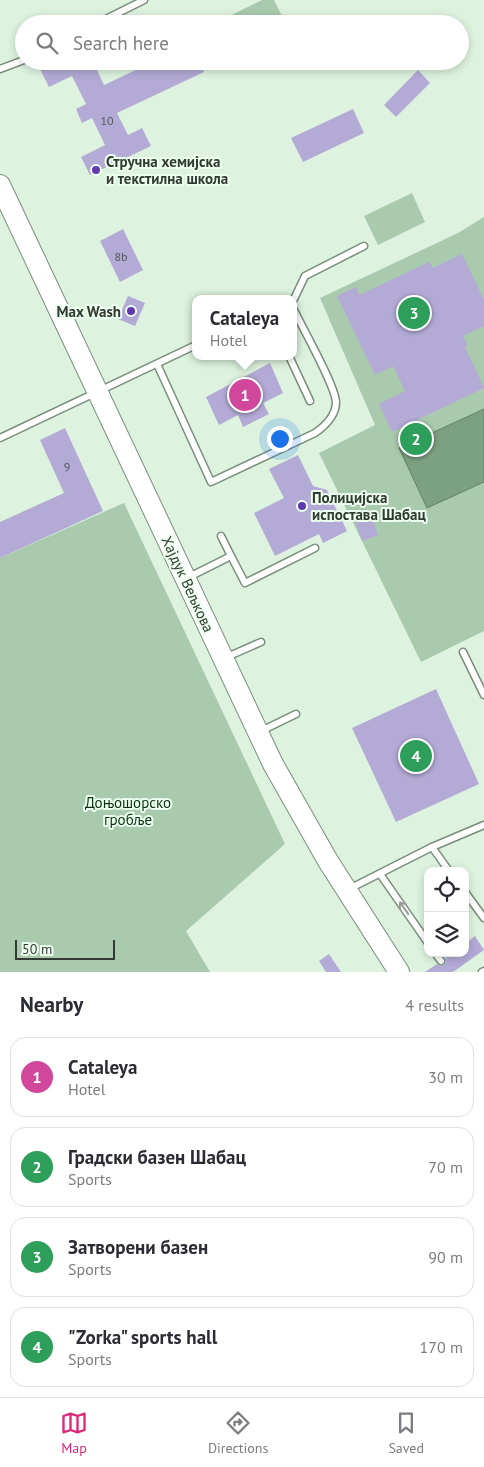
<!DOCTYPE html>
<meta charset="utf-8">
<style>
body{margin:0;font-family:"PT Sans",sans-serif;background:#f7f7f7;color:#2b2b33}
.controls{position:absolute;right:15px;bottom:15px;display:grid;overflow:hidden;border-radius:10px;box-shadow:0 2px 8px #0003}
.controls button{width:45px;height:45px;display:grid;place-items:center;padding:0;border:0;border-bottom:1px solid #e1e1e2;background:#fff;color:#2b2b33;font:25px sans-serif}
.scale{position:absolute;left:15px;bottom:12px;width:100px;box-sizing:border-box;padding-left:5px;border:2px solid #323a33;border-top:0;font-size:14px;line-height:18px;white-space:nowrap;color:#323a33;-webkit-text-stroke:4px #edffef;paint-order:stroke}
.you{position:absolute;left:279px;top:438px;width:18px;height:18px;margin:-12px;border:4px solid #fff;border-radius:50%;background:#1a73e8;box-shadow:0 0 0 8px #1a73e833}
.badge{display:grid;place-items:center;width:32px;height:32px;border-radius:50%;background:#db2777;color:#fff;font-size:16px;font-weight:700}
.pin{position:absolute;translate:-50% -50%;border:2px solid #fff;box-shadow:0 1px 5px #0006}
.popup{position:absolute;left:192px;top:295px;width:105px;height:65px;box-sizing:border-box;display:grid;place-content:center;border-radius:10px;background:#fff;filter:drop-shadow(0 1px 4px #0005);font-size:16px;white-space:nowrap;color:#7c7c81}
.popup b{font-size:19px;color:#2b2b33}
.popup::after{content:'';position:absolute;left:50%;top:100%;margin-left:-10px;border:10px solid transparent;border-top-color:#fff}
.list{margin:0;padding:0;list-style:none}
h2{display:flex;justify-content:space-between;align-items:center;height:65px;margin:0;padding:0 20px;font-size:21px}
h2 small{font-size:16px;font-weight:400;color:#7c7c81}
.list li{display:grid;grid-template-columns:32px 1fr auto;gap:15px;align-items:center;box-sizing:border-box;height:80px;margin:0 10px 10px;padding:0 10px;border:1px solid #e1e1e2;border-radius:15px}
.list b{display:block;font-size:19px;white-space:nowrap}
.list p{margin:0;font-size:16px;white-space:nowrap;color:#7c7c81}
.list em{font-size:16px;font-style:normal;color:#7c7c81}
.icon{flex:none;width:28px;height:28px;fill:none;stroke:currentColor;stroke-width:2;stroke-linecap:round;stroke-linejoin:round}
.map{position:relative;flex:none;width:484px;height:972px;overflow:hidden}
.search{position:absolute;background:#fff;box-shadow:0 2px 8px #0003;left:15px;right:15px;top:15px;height:55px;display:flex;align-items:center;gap:12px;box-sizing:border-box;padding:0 18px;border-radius:28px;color:#7c7c81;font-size:19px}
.sheet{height:425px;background:#fff}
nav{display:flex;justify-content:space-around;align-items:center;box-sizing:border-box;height:70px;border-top:1px solid #e1e1e2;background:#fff;font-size:14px;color:#7c7c81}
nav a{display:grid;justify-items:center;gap:2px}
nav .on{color:#db2777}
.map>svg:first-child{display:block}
.green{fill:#a9caad}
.water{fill:#7ca181;stroke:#66826a}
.building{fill:#b3abd6}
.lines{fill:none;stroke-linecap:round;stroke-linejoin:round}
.service-casing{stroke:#798d7b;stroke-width:9}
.primary-casing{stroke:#798d7b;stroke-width:22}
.service{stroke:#fff;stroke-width:6}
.primary{stroke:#fff;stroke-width:20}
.oneway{stroke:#989c99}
.poi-dot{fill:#5f38b0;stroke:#edffef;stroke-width:2}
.labels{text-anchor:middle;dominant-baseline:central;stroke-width:4;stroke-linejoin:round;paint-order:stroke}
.number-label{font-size:12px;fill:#52565c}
.poi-label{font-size:15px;font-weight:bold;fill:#323a33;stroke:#edffef;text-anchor:start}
.street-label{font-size:15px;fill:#323a33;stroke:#edffef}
.park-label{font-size:15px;fill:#083313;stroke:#edffef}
</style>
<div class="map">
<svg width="484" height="972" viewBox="0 0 484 972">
<rect width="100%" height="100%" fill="#ddf3df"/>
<!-- green -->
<g class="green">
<polygon points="262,0 274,0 286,24 213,24"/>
<polygon points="412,193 425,222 378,245 364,216"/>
<polygon points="484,217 484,631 421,662 319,453 375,425 320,298 458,233"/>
<polygon points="124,503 285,844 186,931 210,972 0,972 0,558"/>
</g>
<!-- water -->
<polygon class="water" points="484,409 484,482 427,508 399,448"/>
<!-- building -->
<g class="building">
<polygon points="56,61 93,61 104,85 155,61 199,61 204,72 117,113 128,135 142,128 151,146 90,175 81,157 105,145 92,118 82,123 76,109 86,104 72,76 49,87 40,69"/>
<polygon points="418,70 430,83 396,117 384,105"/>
<polygon points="353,109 364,133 303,162 291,138"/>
<polygon points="123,229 143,270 120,282 100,241"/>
<polygon points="462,254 484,300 484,326 463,336 468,346 465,347 484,388 392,432 379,404 405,391 393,366 375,375 337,296 356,287 359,295 429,262 433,268"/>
<polygon points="128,296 145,303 135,326 118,319"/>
<polygon points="270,363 283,393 263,403 269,414 243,427 238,415 219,425 206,397"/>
<polygon points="65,428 103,511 0,558 0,522 64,493 40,440"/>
<polygon points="298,455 313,486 327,490 347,531 323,543 319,534 275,556 254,513 284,498 269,469"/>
<polygon points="371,516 378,535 362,541 355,521"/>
<polygon points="436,689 479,784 396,822 352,728"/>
<polygon points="475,936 484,950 453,972 425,972 437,964 440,966 444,965 446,962 445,958 452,953 465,953 465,944"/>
<polygon points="329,954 341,972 326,972 319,961"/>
</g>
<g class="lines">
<defs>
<g id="service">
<polyline points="96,24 144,0"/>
<polyline points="0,69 24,60"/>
<polyline points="294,299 305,276 364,246"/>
<polyline points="289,356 310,401"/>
<path d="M 157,364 L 211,482 L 315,433 C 325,426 336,416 336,402 C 335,385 303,329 294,310"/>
<polyline points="0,438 196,345"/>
<polyline points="221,536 231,556"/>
<polyline points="187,578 231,556 245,583 315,548"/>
<polyline points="463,652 484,695"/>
<polyline points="227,657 261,642"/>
<polyline points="261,731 296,714"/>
<polyline points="432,847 449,871"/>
<polyline points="380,874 428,943"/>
<polyline points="349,889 432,847 484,825"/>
<polyline points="465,892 484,918"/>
<polyline points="435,953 441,961"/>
<polyline points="482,972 484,971"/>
</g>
<polyline id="primary" points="0,185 273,764 328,861 399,972"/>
</defs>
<!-- service casing -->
<use href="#service" class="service-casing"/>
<!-- primary casing -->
<use href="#primary" class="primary-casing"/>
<!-- service -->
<use href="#service" class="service"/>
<!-- primary -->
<use href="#primary" class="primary"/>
</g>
<!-- one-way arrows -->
<defs><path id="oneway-shaft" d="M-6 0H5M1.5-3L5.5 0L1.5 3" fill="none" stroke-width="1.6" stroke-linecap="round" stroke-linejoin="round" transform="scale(1.25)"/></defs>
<use class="oneway" href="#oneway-shaft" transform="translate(404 908) rotate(-125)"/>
<!-- markers -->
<g class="poi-dot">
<circle cx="96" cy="170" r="5"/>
<circle cx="131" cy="311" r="5"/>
<circle cx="302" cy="506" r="5"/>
</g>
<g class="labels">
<!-- number labels -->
<g class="number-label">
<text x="107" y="120">10</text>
<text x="121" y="256">8b</text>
<text x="67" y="466">9</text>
</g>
<!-- poi labels -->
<g class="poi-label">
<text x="106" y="161">Стручна хемијска<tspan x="106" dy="17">и текстилна школа</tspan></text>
<text x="121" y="311" text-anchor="end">Max Wash</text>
<text x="312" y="497">Полицијска<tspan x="312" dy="17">испостава Шабац</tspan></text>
</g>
<!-- street labels -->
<g class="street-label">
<text transform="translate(188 584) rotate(65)">Хајдук Вељкова</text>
</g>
<!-- park labels -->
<g class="park-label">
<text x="128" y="802">Доњошорско<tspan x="128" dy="17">гробље</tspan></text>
</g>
</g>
</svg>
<div class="controls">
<button><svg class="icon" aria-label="locate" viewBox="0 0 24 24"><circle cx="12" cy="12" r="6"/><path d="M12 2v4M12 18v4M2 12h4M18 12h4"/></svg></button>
<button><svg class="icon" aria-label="layers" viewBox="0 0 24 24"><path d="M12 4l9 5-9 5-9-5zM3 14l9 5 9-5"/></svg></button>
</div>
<div class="scale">50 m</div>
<div class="you"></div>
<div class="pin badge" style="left:245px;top:395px;background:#d1479c">1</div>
<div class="popup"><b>Cataleya</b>Hotel</div>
<div class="pin badge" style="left:416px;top:439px;background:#2e9e5b">2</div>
<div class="pin badge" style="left:414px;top:313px;background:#2e9e5b">3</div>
<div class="pin badge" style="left:416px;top:756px;background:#2e9e5b">4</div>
<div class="search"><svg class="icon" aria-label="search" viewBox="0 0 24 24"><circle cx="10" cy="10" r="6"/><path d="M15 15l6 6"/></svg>Search here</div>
</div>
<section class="sheet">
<h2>Nearby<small>4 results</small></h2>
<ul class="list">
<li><span class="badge" style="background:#d1479c">1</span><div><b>Cataleya</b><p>Hotel</p></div><em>30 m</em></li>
<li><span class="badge" style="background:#2e9e5b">2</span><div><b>Градски базен Шабац</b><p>Sports</p></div><em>70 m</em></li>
<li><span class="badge" style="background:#2e9e5b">3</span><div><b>Затворени базен</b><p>Sports</p></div><em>90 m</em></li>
<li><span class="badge" style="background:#2e9e5b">4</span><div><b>&quot;Zorka&quot; sports hall</b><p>Sports</p></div><em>170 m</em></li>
</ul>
</section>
<nav>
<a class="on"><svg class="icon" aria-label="map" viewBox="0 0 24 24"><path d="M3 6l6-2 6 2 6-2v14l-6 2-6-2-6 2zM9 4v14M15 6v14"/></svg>Map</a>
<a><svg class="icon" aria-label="directions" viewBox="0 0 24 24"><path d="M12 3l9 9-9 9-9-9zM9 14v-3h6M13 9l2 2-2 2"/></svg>Directions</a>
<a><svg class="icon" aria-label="saved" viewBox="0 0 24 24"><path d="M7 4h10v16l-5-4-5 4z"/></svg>Saved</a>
</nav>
